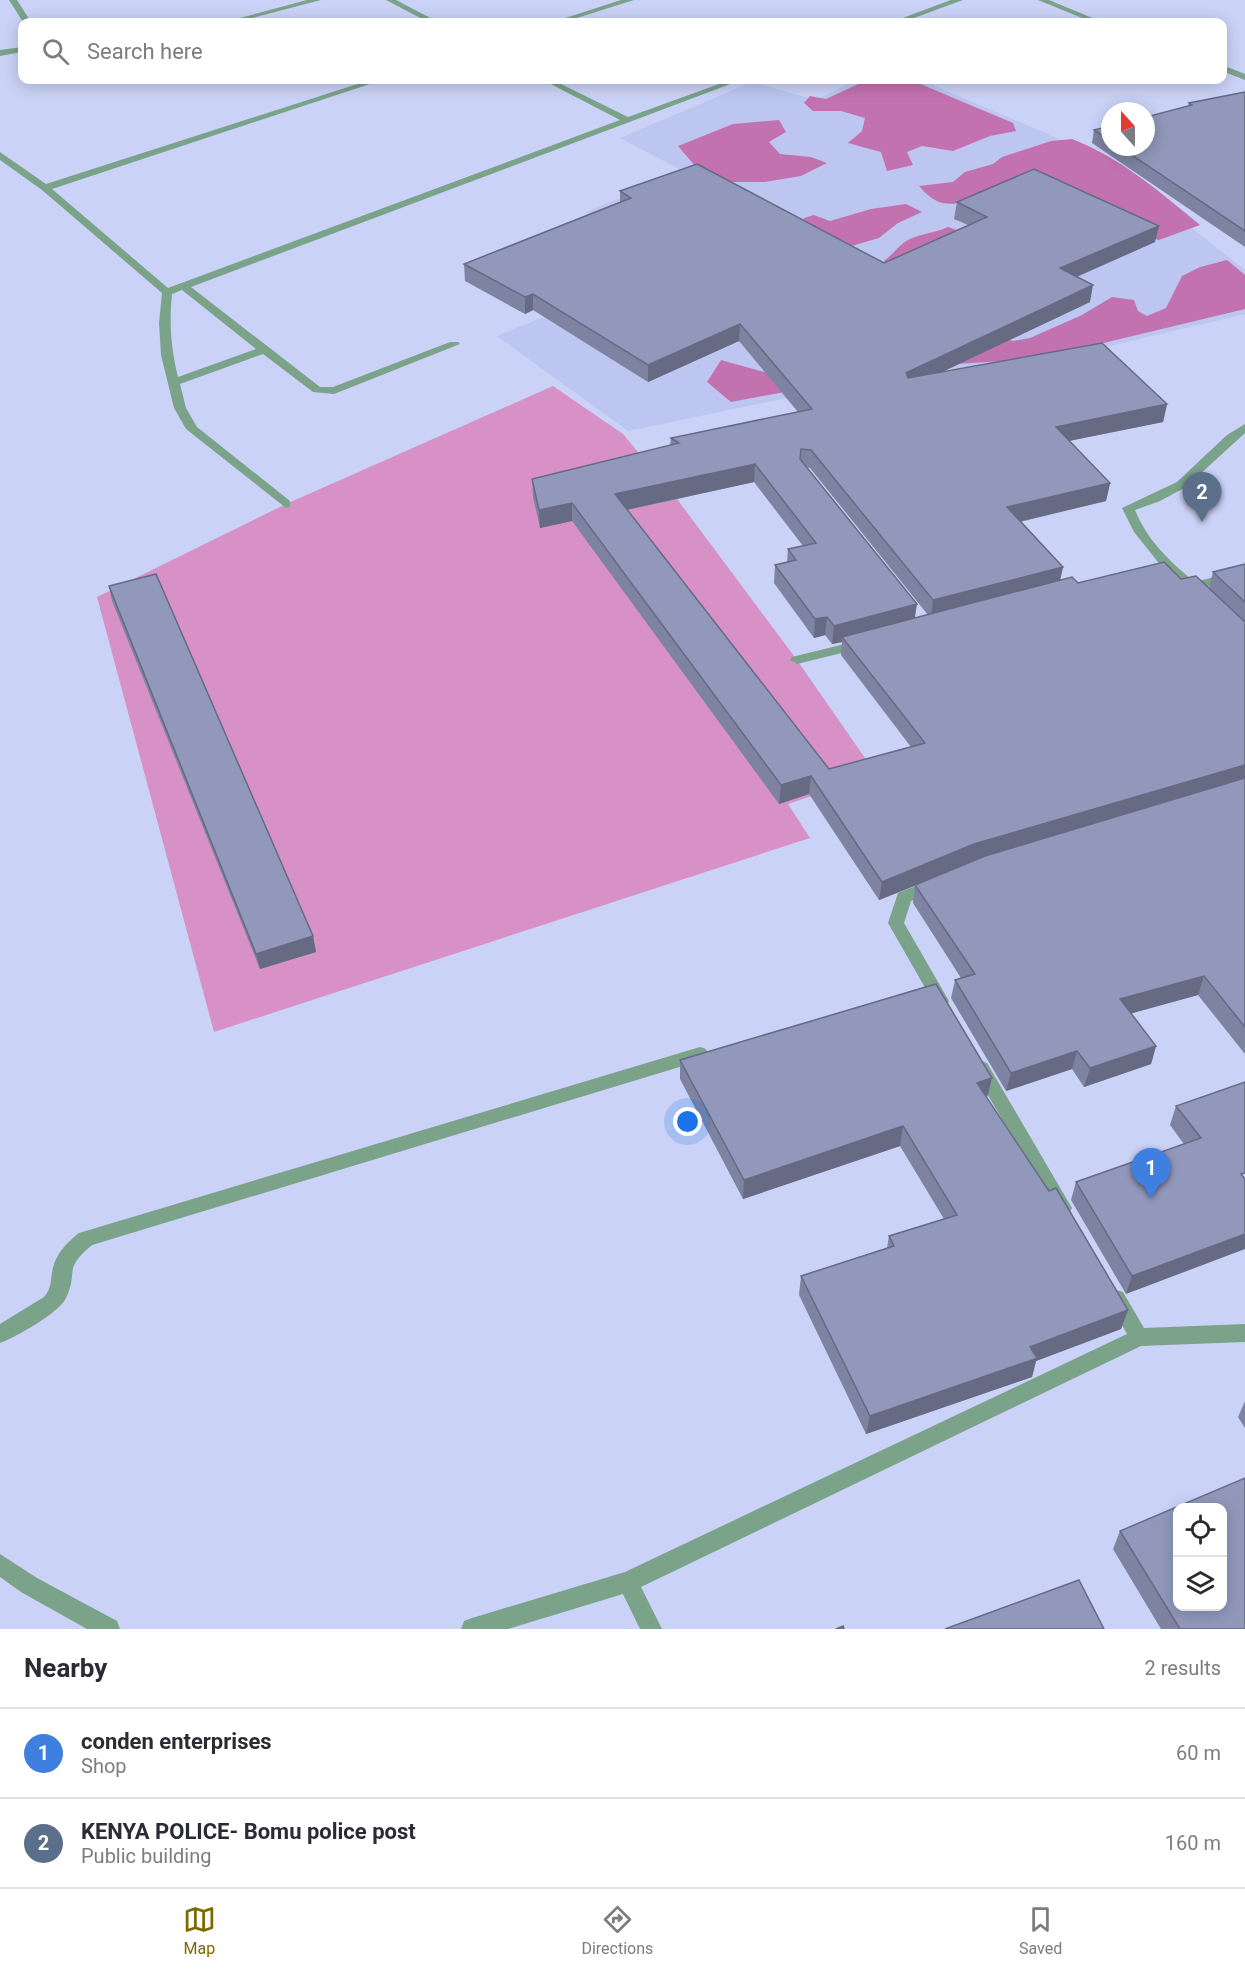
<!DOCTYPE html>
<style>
body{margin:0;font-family:Roboto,sans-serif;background:#f2f2f3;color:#2b2b33}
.controls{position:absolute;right:18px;bottom:18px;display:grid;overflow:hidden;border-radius:12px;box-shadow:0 3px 15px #0003}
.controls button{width:54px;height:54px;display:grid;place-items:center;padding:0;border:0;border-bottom:2px solid #e1e1e2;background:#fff;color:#2b2b33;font:30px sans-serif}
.compass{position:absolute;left:1101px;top:102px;width:54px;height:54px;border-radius:50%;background:#fff;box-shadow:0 3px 15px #0003;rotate:339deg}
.you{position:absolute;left:688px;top:1122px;width:21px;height:21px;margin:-15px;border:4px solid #fff;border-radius:50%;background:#1a73e8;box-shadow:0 0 0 9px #1a73e833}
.badge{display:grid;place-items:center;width:39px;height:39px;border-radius:50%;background:#7d6900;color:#fff;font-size:20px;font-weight:700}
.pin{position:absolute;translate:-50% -50px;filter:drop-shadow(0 2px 3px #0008)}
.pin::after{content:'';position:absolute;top:32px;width:21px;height:18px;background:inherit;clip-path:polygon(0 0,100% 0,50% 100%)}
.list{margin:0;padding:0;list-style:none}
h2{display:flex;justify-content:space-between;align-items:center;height:78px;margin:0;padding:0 24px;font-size:26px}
h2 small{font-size:20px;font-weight:400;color:#7c7c81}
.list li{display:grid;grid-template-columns:39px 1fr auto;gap:18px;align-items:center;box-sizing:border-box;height:90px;padding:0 24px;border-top:2px solid #e1e1e2}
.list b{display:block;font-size:22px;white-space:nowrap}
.list p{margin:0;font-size:20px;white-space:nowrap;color:#7c7c81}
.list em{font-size:20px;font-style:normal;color:#7c7c81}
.icon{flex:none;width:33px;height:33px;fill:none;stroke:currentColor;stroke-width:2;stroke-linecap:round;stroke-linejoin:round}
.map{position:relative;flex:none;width:1245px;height:1629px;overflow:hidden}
.search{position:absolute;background:#fff;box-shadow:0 3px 15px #0003;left:18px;right:18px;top:18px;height:66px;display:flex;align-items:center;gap:15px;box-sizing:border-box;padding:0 21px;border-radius:12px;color:#7c7c81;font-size:22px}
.sheet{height:258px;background:#fff}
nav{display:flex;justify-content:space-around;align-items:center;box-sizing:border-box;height:84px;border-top:2px solid #e1e1e2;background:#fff;font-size:16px;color:#7c7c81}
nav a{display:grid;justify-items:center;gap:3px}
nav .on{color:#7d6900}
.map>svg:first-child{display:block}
.built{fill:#bdc6f0}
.green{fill:#d791c6}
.forest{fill:#c372b0}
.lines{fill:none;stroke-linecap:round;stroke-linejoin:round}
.minor{fill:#7ba389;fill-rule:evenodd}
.wall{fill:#7d83a1;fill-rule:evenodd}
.shaded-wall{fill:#666a83}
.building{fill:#9198bb;stroke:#666a83;stroke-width:1.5;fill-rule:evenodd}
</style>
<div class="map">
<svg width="1245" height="1629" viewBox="0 0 1245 1629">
<rect width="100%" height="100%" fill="#cad2f7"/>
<!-- built -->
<polygon class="built" points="856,80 921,80 1102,157 1245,270 1245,314 1037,363 917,371 628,431 497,336 580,302 601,220 586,212 685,172 620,138 752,82 816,100"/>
<!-- green -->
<polygon class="green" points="553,386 623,434 677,499 797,660 876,774 788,804 810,838 214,1032 97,597 286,504"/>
<!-- forest -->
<g class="forest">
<polygon points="867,80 911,80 1013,123 1016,131 990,136 953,151 922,146 907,152 913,165 887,171 881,152 848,143 862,131 865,118 841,111 813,111 804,103 810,96 826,99"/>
<polygon points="779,120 786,132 769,142 780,154 811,157 827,163 801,176 765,182 715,182 701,173 678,146 733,124"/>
<path d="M 1072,139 C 1121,158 1160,192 1200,225 L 1159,240 L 982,196 C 954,205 940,211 919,186 L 953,182 L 965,172 L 993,164 L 1002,157 L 1051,141 Z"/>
<polygon points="906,204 922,212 898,223 879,238 831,252 800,228 804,218 814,215 830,221 871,209"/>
<path d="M 948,227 L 971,235 L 889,270 L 884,261 C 892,255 901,243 910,239 C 922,233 936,233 948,227 Z"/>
<polygon points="1227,260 1245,275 1245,309 1037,359 922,366 731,402 707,382 721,360 778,376 979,330 1013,341 1030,338 1082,315 1112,297 1134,300 1138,311 1147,316 1166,308 1182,276 1200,267"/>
</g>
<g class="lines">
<!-- minor -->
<g class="minor">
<polygon points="9,0 17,0 31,22 23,22"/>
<polygon points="307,0 321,0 237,22 225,22"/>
<polygon points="386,0 396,0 438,22 428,22"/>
<polygon points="621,0 634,0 564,22 553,22"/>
<polygon points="951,0 963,0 903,22 892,22"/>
<polygon points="1038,0 1049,0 1102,22 1092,22"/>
<polygon points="22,47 22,52 0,56 0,50"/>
<polygon points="1222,65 1245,74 1245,80 1222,71"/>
<path d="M 370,80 L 382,80 L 52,189 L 168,288 L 620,120 L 543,80 L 553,80 L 628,117 L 730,80 L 741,80 L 191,287 L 320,387 L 333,387 L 450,342 L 458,342 L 460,344 L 334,394 L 313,392 L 263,354 L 180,384 L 186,408 L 197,427 L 290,501 L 290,507 L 286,508 L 186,429 L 174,408 L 161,355 L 159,323 L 162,293 L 42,190 L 0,160 L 0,152 L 46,184 ZM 182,290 L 256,349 L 178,377 C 171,349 169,323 172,294 Z"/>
<path d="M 1245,424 L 1245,433 L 1186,487 L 1160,501 L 1135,510 C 1147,540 1170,562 1195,582 L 1245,569 L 1245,577 L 1203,588 L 1203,593 L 1198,594 L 1169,574 L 1147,575 L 1145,572 L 1147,569 L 1162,567 L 1134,532 L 1122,508 L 1177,482 L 1227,435 Z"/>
<polygon points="861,640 866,641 868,644 866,647 797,664 790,660 792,657"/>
<polygon points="931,880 937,882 939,886 937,890 911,901 904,923 949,1001 947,1005 935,1005 888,923 898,893"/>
<path d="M 700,1047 L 706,1049 L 708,1054 L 706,1059 L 92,1245 C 62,1270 79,1271 66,1298 C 59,1313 16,1337 0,1343 L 0,1324 L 44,1297 C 53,1288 50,1275 54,1264 C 59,1250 68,1242 79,1233 Z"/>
<polygon points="981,1061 987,1063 1069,1203 1072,1208 1069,1213 1063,1216 1057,1213 972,1068 975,1063"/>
<polygon points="1116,1290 1123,1292 1144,1328 1245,1324 1245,1342 1141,1346 641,1587 662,1629 640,1629 623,1594 508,1629 461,1629 464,1621 472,1618 625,1572 1127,1334 1107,1298 1109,1292"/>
<polygon points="0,1554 37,1578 117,1621 120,1629 87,1629 21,1592 0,1577"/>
</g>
</g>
<!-- wall -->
<g class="wall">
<polygon points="1245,92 1245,247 1092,143 1094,130 1110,126 1110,147 1146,147 1188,106 1189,103"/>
<path d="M 620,191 L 884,263 L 968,225 L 954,219 L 957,202 L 1155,242 L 1077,277 L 1090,302 L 942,372 L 1167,404 L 1163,422 L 1069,441 L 1110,483 L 1106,501 L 1020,522 L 1063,567 L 1060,580 L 1078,583 L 1181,579 L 1209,588 L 1213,572 L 1245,564 L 1245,1054 L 1198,995 L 1131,1013 L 1156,1046 L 1151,1064 L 1084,1087 L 1072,1069 L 1006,1091 L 951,998 L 955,980 L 961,978 L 913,903 L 915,886 L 879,900 L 809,794 L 779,804 L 572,521 L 540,528 L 533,497 L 532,479 L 670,446 L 671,438 L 798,412 L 739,341 L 648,382 L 533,310 L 525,314 L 465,281 L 464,264 L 620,202 ZM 807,467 L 810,468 L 928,615 L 915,618 ZM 754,482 L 803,546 L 788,549 L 787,562 L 775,565 L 774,583 L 814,638 L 825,635 L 832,644 L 842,642 L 841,655 L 911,747 L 829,769 L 627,510 Z"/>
<polygon points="109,586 313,936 316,952 260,969 112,601"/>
<polygon points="680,1060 987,1098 1128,1310 1121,1329 1036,1361 1032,1377 866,1434 799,1295 801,1276 887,1248 889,1236 944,1219 900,1146 743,1199 680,1079"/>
<polygon points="1245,1082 1126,1294 1071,1200 1076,1182 1184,1144 1170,1125 1176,1106"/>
<polygon points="1245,1401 1245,1428 1238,1417"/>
<polygon points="1120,1531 1245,1629 1161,1629 1113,1549"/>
</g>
<!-- shaded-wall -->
<g class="shaded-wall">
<polygon points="1159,226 1155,242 1057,285 1060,268"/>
<polygon points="1093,285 1090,302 904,390 906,373"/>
<polygon points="533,294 533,310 525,314 525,297"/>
<polygon points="740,324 739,341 648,382 648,365"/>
<polygon points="1167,404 1163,422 1053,444 1056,427"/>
<polygon points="755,464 754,482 616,512 615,494"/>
<polygon points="1110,483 1106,501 1004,525 1007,507"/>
<polygon points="572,503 572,521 540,528 539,510"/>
<polygon points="1063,567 1059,585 931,618 933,600"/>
<polygon points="917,604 914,623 842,637 842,642 832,644 834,626"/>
<polygon points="827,617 825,635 814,638 815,619"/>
<polygon points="1245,765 1245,782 970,863 879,900 882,882 974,844"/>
<polygon points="811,776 809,794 779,804 781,785"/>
<polygon points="313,936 316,952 260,969 256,954"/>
<polygon points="1204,976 1198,995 1115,1018 1120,999"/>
<polygon points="1156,1046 1151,1064 1084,1087 1090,1068"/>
<polygon points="1077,1051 1072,1069 1006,1091 1011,1073"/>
<polygon points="992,1078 987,1098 977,1083"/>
<polygon points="903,1126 900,1146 743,1199 744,1180"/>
<polygon points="1245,1234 1245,1249 1126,1294 1132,1276"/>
<polygon points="1128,1310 1121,1329 1036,1361 1032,1377 866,1434 870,1416 1030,1347"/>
</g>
<!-- building -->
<g class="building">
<polygon points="1245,92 1245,231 1120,147 1146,147 1146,117 1192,105 1189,103"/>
<polygon points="1110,126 1110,140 1094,130"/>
<polygon points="697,164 884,263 987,217 957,202 1034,169 1159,226 1060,268 1093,285 906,373 908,378 1102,343 1167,404 1056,427 1110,483 1007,507 1063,567 933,600 811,450 801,449 800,459 917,604 834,626 827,617 815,619 775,565 796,560 788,549 816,543 755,464 615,494 829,769 925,743 842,637 1072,577 1078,583 1164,562 1181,579 1196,576 1245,622 1245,765 974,844 882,882 811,776 781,785 572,503 539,510 532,479 679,443 671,438 812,409 740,324 648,365 533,294 525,297 464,264 631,198 620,191"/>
<polygon points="1245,564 1245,602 1213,572"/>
<polygon points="156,574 313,936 256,954 109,586"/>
<polygon points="1245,778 1245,1027 1204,976 1120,999 1156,1046 1090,1068 1077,1051 1011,1073 955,980 975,974 915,885 985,856"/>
<polygon points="936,984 992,1078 977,1083 1049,1191 1056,1188 1128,1310 1030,1347 1037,1358 1035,1359 870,1416 801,1276 894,1246 889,1236 957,1215 903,1126 744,1180 680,1060"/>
<polygon points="1245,1082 1245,1173 1241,1174 1245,1179 1245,1234 1132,1276 1076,1182 1201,1138 1176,1106"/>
<path d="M 1245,1478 L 1245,1629 L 1180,1629 L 1120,1531 ZM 1178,1508 L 1222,1508 L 1222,1606 L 1178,1606 Z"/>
<polygon points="1079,1580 1104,1629 945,1629"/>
<polygon points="843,1626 844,1629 836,1629"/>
</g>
</svg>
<div class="controls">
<button><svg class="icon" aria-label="locate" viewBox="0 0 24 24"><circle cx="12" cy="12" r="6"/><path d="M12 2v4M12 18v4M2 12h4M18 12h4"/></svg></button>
<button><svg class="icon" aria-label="layers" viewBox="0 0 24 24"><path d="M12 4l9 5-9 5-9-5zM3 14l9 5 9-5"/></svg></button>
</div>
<svg class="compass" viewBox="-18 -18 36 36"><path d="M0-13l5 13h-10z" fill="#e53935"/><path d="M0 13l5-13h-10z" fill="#7c7c81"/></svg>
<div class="you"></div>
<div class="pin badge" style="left:1151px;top:1198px;background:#3f7fe0">1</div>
<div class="pin badge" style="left:1202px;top:522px;background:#5c6f8a">2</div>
<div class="search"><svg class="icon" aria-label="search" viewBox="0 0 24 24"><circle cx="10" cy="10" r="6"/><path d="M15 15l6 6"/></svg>Search here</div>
</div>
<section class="sheet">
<h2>Nearby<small>2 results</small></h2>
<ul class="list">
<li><span class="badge" style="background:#3f7fe0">1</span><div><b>conden enterprises</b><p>Shop</p></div><em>60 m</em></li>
<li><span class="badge" style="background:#5c6f8a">2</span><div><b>KENYA POLICE- Bomu police post</b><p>Public building</p></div><em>160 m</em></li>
</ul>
</section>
<nav>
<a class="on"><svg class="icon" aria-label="map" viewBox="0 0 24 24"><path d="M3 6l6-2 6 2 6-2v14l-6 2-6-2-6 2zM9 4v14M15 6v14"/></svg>Map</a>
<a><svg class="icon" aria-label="directions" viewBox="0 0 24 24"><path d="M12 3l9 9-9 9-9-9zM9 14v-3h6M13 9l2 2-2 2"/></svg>Directions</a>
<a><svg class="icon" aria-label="saved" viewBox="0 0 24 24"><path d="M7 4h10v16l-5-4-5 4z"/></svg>Saved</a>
</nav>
